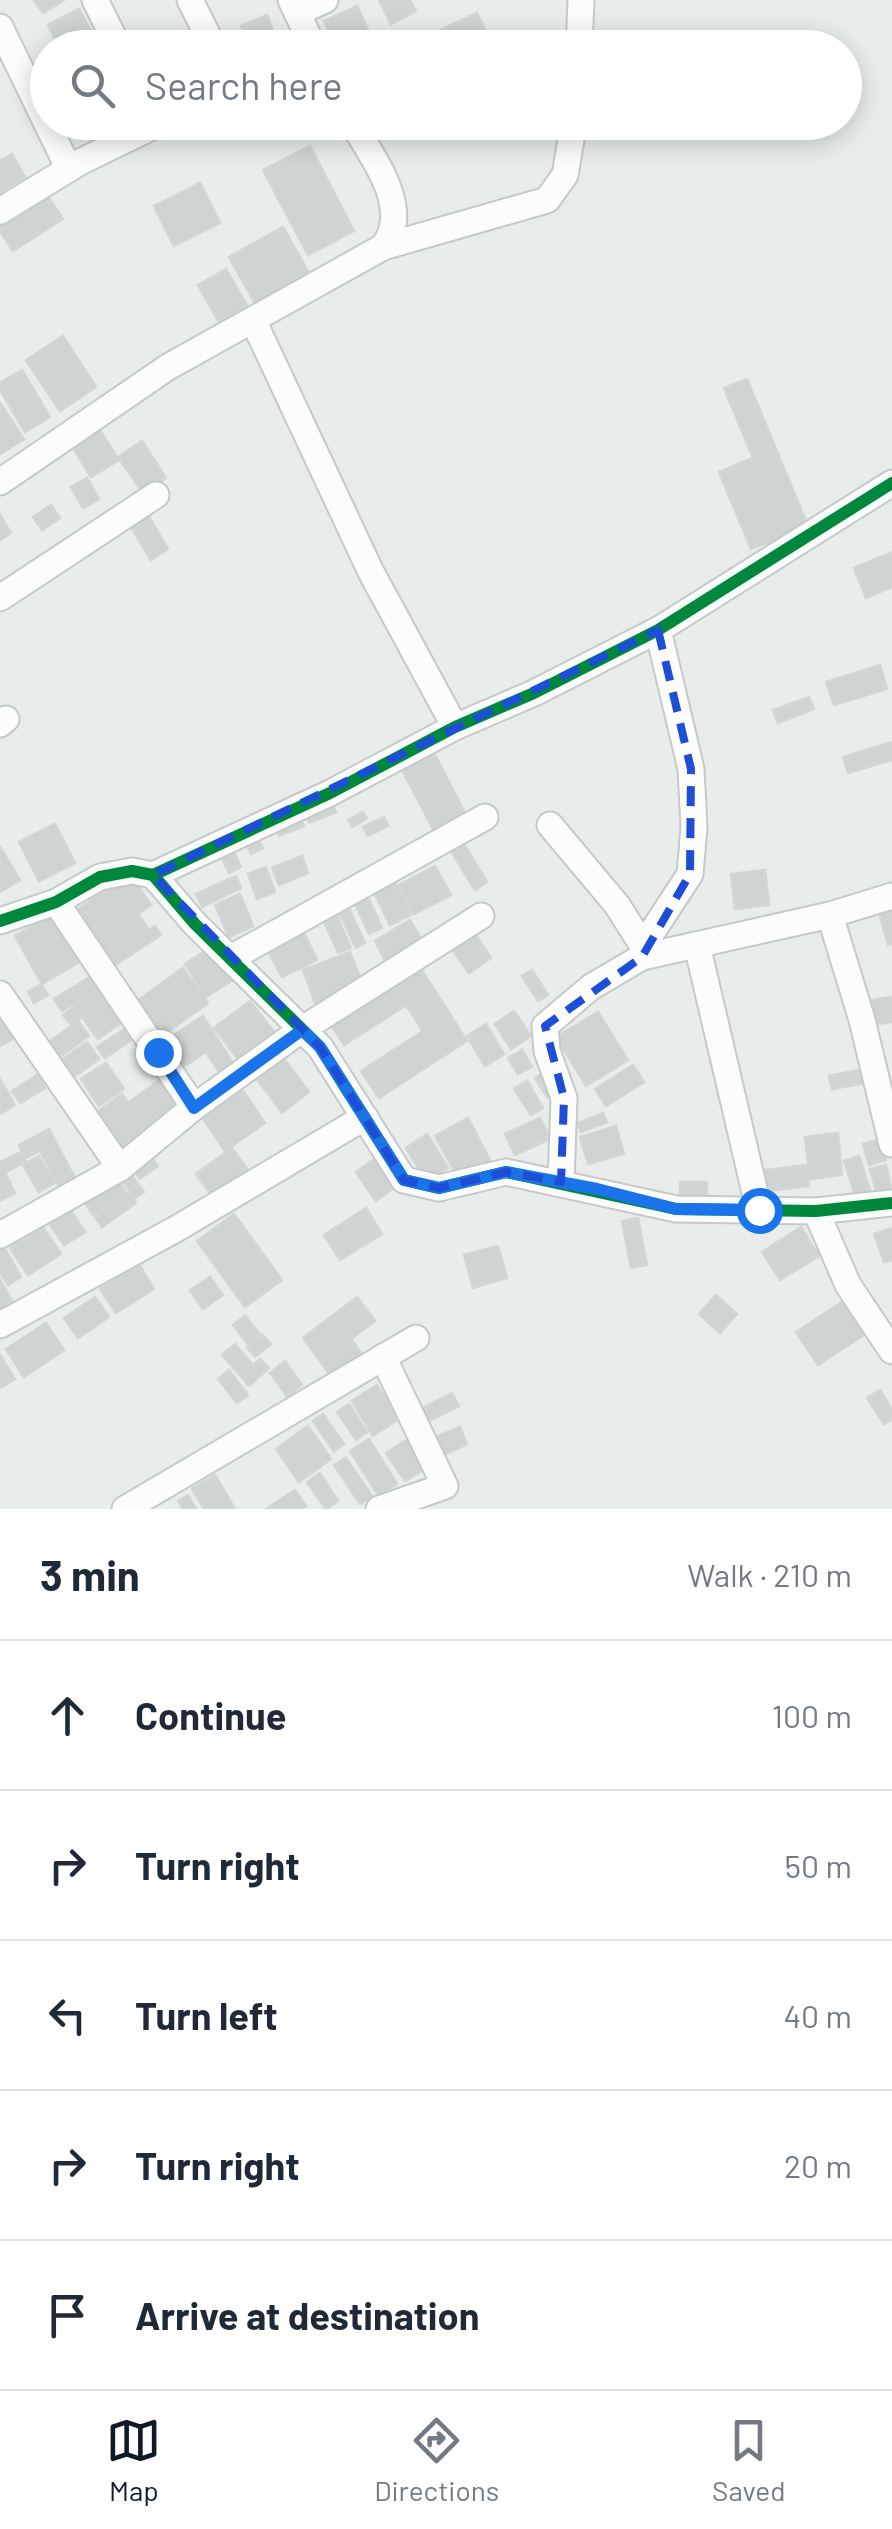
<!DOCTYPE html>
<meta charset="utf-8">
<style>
body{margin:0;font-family:Barlow,sans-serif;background:#f2f2f3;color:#1f2937}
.stop{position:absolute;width:30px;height:30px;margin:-22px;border:8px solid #1a73e8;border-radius:50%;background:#fff}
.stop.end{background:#1a73e8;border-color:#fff;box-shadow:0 2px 10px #0008}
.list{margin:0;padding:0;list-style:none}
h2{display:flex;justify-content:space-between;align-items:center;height:130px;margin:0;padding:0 40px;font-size:42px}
h2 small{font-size:32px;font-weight:400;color:#747a83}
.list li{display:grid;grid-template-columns:65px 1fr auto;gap:30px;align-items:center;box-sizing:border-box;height:150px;padding:0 40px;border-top:2px solid #e0e1e3}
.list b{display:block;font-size:38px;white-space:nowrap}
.list em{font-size:32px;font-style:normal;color:#747a83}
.icon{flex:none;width:55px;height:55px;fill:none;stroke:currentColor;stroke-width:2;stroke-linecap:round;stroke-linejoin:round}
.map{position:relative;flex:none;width:892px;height:1509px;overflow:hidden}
.search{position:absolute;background:#fff;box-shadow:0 5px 25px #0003;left:30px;right:30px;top:30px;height:110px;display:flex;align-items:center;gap:25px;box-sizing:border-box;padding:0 35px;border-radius:55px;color:#747a83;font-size:38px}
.sheet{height:880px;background:#fff}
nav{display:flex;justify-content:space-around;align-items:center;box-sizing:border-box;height:140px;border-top:2px solid #e0e1e3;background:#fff;font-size:28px;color:#747a83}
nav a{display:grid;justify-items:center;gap:5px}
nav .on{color:#111827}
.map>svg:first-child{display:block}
.building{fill:#cfd4d2;stroke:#d1d6d4;stroke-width:2.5}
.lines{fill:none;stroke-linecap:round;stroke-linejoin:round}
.street-casing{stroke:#c5cac8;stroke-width:29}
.street{stroke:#fcfcfc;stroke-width:25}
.cycleway-casing{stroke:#f7fbf9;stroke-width:19}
.cycleway{stroke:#00873e;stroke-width:12}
.route{stroke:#1a73e8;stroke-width:12}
.marked{fill:none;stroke:#1d4ed8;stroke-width:8;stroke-dasharray:20 12;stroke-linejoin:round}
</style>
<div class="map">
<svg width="892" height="1509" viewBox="0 0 892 1509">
<rect width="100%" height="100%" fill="#e8edeb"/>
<!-- building -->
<g class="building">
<polygon points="34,0 64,0 43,13"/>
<polygon points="379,0 410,0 416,11 391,24"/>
<polygon points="357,6 376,47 337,48 324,21"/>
<polygon points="79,9 99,46 60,48 48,25"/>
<polygon points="477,13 490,40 474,48 441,48 434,33"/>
<polygon points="267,15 273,31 248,41 241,26"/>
<polygon points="310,146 354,231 308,255 263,170"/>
<polygon points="12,154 25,177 0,192 0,161"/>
<polygon points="200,183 220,223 174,246 154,206"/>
<polygon points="47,195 63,219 13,251 0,231 0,225"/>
<polygon points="283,227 309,273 255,303 229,257"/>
<polygon points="226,269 249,309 220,324 198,285"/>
<polygon points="63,336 96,387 60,411 26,360"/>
<polygon points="22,370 50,417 25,432 0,390 0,383"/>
<polygon points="747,379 808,526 751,549 719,472 753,458 724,388"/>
<polygon points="0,403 24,439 0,454"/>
<polygon points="94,421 119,460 91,477 67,438"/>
<polygon points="142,441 166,478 143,493 118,457"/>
<polygon points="87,478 99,499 83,508 71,487"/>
<polygon points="51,505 60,518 42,530 33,517"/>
<polygon points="145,510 168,549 151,560 127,521"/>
<polygon points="0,515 11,533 0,540"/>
<polygon points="892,552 892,587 866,598 854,568"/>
<polygon points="880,665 887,689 834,705 826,682"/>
<polygon points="809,697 814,709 778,723 773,710"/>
<polygon points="892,742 892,760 848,773 843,757"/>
<polygon points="433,751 465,813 433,829 401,768"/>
<polygon points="330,799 336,812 309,823 303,810"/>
<polygon points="298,812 304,826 279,836 273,822"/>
<polygon points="363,812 367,818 352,827 348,820"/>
<polygon points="384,817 388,826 368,836 363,827"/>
<polygon points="55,824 75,863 39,881 19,842"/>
<polygon points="255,833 263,848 251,854 244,839"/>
<polygon points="465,846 487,882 475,890 452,853"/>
<polygon points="0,847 20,880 0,892"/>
<polygon points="234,852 241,867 229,873 222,858"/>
<polygon points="302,856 308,873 279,885 272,868"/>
<polygon points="435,866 451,895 414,914 399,885"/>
<polygon points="266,867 275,892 257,899 248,874"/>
<polygon points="765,870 769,905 735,909 731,874"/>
<polygon points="130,874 151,905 138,914 149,930 155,926 161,935 114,966 77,910"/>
<polygon points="236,876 241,888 202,907 196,894"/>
<polygon points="394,880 411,915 390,925 373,890"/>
<polygon points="366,893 382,928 369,934 353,899"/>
<polygon points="240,894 253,926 229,937 215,905"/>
<polygon points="347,904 365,943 356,948 337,908"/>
<polygon points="892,908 892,944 888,945 879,912"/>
<polygon points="335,911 351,948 338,953 322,917"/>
<polygon points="55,913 83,960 42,984 15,936"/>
<polygon points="410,920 421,939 385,960 375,941"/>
<polygon points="301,927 317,960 282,977 265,945"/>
<polygon points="474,932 491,958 469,973 451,948"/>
<polygon points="213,946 234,979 206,997 185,964"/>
<polygon points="350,952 363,985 315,1003 303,970"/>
<polygon points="416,961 467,1041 379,1098 361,1071 423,1031 406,1005 344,1045 327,1019"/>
<polygon points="183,968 208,1003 155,1041 130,1006"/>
<polygon points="532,970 548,995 538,1001 522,976"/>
<polygon points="90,977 98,990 62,1011 54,999"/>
<polygon points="41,984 48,995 34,1003 28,992"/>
<polygon points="101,989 124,1021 98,1039 82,1017 71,1025 63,1015"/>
<polygon points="892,997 892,1022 869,1025 865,1001"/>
<polygon points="250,1001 274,1032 238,1059 214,1028"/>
<polygon points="0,1009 16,1037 0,1046"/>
<polygon points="514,1011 531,1036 511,1049 495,1024"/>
<polygon points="598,1012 628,1060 586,1086 556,1037"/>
<polygon points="203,1016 233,1063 219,1072 206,1052 181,1068 163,1042"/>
<polygon points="78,1021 89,1036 60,1057 49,1042"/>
<polygon points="486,1024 504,1054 485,1066 467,1036"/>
<polygon points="129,1026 136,1037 105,1058 97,1047"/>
<polygon points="87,1042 99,1059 75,1076 63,1059"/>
<polygon points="522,1050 532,1067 518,1074 508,1058"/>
<polygon points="284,1059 309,1092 282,1113 257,1079"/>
<polygon points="106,1063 124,1089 99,1106 81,1079"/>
<polygon points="633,1065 644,1082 606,1106 595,1089"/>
<polygon points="863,1069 866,1083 832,1089 829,1076"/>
<polygon points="543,1073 555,1092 547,1097 535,1078"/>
<polygon points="37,1075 45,1088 20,1103 12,1091"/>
<polygon points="165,1076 184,1101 119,1149 93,1115 122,1094 128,1103"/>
<polygon points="0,1079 15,1105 0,1114"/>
<polygon points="527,1081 543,1108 531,1115 514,1089"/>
<polygon points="240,1086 265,1123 225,1151 200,1114"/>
<polygon points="603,1113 607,1122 581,1132 578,1123"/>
<polygon points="468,1118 491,1162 459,1179 435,1136"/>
<polygon points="540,1118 550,1139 515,1155 505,1134"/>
<polygon points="616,1126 624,1154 588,1164 580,1137"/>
<polygon points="49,1129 78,1184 62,1193 40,1151 26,1158 19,1145"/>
<polygon points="838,1133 842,1175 810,1179 805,1137"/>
<polygon points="427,1134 448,1168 427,1181 406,1148"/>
<polygon points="880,1139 886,1160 869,1165 863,1144"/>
<polygon points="232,1148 248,1170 212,1196 196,1174"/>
<polygon points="21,1152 26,1162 5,1172 15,1193 1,1200 0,1162"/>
<polygon points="384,1152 404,1180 376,1201 356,1172"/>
<polygon points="39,1156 54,1183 39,1192 23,1165"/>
<polygon points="151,1156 158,1166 140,1179 133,1169"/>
<polygon points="859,1156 870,1190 855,1195 844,1161"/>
<polygon points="807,1165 809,1186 767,1191 765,1170"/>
<polygon points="886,1165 892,1193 878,1197 870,1169"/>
<polygon points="129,1172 144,1192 135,1198 121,1178"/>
<polygon points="117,1178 127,1193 93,1215 83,1200"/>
<rect x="680" y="1182" width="27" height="24"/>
<polygon points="129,1193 136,1203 102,1227 95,1217"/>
<polygon points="366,1208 382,1234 340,1260 324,1235"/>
<polygon points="70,1209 85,1232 64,1245 49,1223"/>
<polygon points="234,1214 282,1280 245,1307 197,1241"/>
<polygon points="638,1218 647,1265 631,1268 622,1221"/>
<polygon points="43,1227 61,1254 28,1275 10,1248"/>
<polygon points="801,1227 819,1256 780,1280 762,1252"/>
<polygon points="892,1228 892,1260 884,1262 874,1234"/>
<polygon points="498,1246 507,1278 473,1288 464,1255"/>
<polygon points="4,1247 21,1277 8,1285 0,1272 0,1250"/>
<polygon points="139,1264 154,1289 116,1313 100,1289"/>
<polygon points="210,1277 223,1295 203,1309 190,1290"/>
<polygon points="0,1279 13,1303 0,1310"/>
<polygon points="716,1295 737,1314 720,1333 699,1314"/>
<polygon points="95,1297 109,1317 78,1338 64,1318"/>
<polygon points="357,1297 375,1321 351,1339 366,1360 336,1383 303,1338"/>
<polygon points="848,1298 870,1331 818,1365 796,1332"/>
<polygon points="245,1316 260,1334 248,1344 233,1325"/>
<polygon points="46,1323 64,1350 24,1377 6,1349"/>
<polygon points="263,1335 271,1344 255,1357 247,1348"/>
<polygon points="235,1344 253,1365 260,1359 269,1368 249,1386 222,1355"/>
<polygon points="0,1355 15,1379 0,1388"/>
<polygon points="285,1361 302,1385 287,1396 270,1373"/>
<polygon points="229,1370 248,1395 237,1403 218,1379"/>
<polygon points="377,1385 399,1419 373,1436 352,1401"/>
<polygon points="880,1390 892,1410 892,1419 884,1424 867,1398"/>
<polygon points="452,1393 459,1406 425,1423 419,1410"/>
<polygon points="349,1404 367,1432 356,1440 337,1412"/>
<polygon points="323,1414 344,1444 334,1452 313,1421"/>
<polygon points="308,1426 331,1459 299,1482 276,1449"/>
<polygon points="460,1427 467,1444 441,1456 433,1438"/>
<polygon points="411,1437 429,1466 405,1481 386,1453"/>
<polygon points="369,1439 397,1484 378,1495 350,1451"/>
<polygon points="346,1458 372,1496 360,1504 334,1465"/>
<polygon points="320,1473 338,1501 326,1509 307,1482"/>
<polygon points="215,1475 235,1509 204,1509 192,1489"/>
<polygon points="295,1490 306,1506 301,1509 266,1509"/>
<polygon points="188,1495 196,1509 183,1509 178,1501"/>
</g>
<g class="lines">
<defs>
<g id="street">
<polyline points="95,0 119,48"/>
<polyline points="190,0 214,48"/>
<polyline points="291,0 314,48"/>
<polyline points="297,13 325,0"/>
<polyline points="0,27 69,169"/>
<polyline points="579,48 581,0"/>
<path d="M 352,122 C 373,159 413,209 383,247"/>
<polyline points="0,211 80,162 162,122"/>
<polyline points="253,320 371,572 455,727"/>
<polyline points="0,482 168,367 383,247 547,200 565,175 574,122"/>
<polyline points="0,598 156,495"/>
<polyline points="0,724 6,719"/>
<polyline points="550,825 617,905 643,946"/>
<polyline points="153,875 330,793 455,727 534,693 658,630 892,483"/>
<polyline points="56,902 194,1107"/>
<polyline points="830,915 892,896"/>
<polyline points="0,921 56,902 100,877 132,871 153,875 195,924 320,1047 404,1180 439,1188 506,1172 676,1209 816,1211 892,1203"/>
<polyline points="697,945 759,1210"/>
<polyline points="642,957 643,946 690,874 694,827 691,769 658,630"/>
<polyline points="231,958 485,817"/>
<polyline points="0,994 120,1168"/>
<polyline points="561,1182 564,1098 547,1051 545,1026 591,987 642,957 830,915 862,1020 892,1144"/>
<polyline points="816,1211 848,1285 892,1351"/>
<polyline points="0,1235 120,1168 194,1107 301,1030 481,916"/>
<polyline points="0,1325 176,1229 365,1117"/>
<polyline points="125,1509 416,1338"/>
<polyline points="379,1509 445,1486 383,1357"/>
</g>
</defs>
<!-- street casing -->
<use href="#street" class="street-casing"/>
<!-- street -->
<use href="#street" class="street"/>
<defs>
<g id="cycleway">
<polyline points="153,875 330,793 455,727 534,693 658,630 892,483"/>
<polyline points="0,921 56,902 100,877 132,871 153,875 195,924 320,1047 404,1180 439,1188 506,1172 676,1209 816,1211 892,1203"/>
</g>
</defs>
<!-- cycleway casing -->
<use href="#cycleway" class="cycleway-casing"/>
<!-- cycleway -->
<use href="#cycleway" class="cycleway"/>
</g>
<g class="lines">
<!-- route -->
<polyline class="route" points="158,1052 194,1108 302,1030 320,1047 404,1180 439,1188 506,1172 597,1189 676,1209 759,1210"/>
</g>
<!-- marked area -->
<path class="marked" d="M 658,630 L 691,769 L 690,874 L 642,957 L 545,1026 L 564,1098 L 561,1182 L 506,1172 L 439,1188 L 404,1180 L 320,1047 L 153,875 Z"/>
</svg>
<div class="stop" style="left:759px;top:1210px"></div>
<div class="stop end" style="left:158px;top:1052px"></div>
<div class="search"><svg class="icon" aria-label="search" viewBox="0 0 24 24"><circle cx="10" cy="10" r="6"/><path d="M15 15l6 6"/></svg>Search here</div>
</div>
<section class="sheet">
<h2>3 min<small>Walk · 210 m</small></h2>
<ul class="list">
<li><svg class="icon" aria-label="ahead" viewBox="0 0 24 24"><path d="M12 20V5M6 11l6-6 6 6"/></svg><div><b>Continue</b></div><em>100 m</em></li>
<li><svg class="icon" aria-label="right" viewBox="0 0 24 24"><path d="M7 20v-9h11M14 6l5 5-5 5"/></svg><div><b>Turn right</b></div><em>50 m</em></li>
<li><svg class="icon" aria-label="left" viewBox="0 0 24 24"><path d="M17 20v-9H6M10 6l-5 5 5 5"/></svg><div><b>Turn left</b></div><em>40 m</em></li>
<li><svg class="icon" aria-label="right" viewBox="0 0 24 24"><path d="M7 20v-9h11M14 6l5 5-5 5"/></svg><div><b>Turn right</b></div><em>20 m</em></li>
<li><svg class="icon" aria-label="arrive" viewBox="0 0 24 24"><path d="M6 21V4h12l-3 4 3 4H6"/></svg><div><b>Arrive at destination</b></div></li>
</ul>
</section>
<nav>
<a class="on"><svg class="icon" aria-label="map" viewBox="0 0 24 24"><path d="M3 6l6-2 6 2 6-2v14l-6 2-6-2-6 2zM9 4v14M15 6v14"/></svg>Map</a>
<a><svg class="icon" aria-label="directions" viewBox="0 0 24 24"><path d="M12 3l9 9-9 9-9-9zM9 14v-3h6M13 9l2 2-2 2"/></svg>Directions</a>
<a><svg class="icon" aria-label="saved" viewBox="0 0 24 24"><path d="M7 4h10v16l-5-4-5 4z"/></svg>Saved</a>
</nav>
